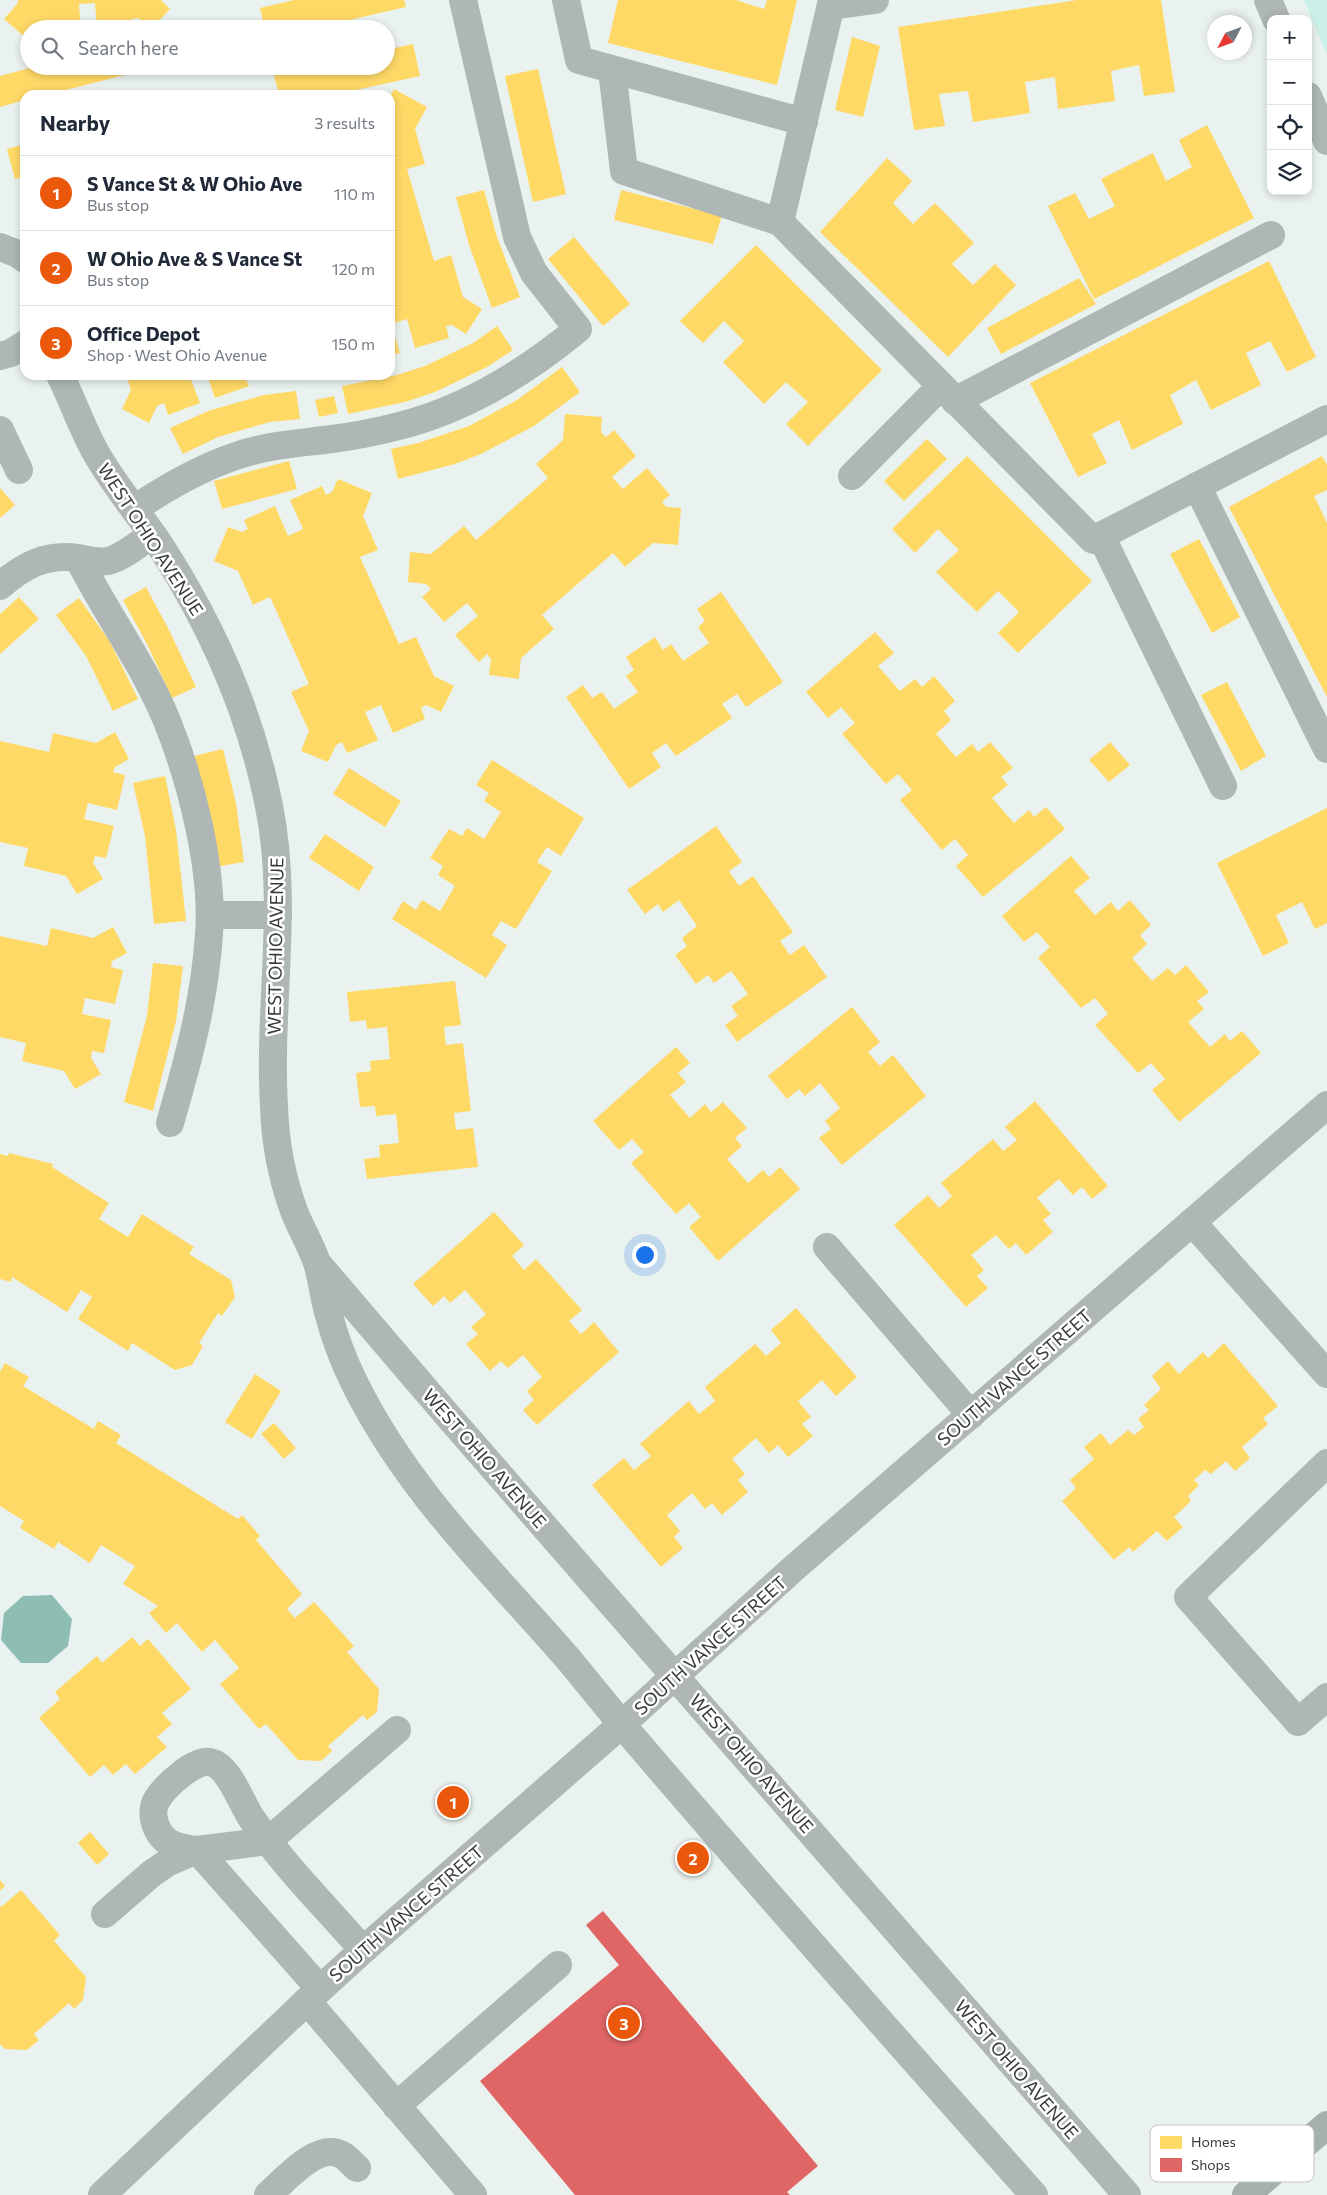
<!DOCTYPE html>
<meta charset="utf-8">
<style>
body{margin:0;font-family:Commissioner,sans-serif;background:#f2f2f3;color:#1f2937}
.controls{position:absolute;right:15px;top:15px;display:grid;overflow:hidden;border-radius:10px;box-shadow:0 2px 8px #0003}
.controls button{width:45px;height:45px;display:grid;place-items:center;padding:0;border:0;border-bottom:1px solid #e0e1e3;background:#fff;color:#1f2937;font:25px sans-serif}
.compass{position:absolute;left:1207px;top:15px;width:45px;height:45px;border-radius:50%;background:#fff;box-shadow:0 2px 8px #0003;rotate:229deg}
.you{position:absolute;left:644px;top:1254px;width:18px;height:18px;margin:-12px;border:4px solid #fff;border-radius:50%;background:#1a73e8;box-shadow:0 0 0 8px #1a73e833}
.badge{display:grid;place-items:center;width:32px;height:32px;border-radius:50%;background:#ea580c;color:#fff;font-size:16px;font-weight:700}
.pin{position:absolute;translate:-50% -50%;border:2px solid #fff;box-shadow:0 1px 5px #0006}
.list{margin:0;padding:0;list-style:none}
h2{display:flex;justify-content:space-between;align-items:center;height:65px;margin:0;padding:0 20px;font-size:21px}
h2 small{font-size:16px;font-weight:400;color:#747a83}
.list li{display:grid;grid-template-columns:32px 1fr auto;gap:15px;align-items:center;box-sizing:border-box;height:75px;padding:0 20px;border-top:1px solid #e0e1e3}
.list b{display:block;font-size:19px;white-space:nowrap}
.list p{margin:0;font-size:16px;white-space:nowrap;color:#747a83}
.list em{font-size:16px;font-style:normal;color:#747a83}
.icon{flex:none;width:28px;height:28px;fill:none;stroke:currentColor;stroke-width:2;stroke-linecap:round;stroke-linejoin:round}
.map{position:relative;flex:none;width:1327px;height:2195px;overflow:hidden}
.search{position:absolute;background:#fff;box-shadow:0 2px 8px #0003;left:20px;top:20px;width:375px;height:55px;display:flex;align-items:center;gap:12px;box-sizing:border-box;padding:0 18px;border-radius:28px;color:#747a83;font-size:19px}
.panel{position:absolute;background:#fff;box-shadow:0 2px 8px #0003;left:20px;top:90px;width:375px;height:290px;border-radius:15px}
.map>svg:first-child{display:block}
.green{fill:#cbf0e8}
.water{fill:#8ebdb3}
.homes{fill:#ffd966}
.shops{fill:#e06666}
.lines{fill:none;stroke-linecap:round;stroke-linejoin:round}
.minor{stroke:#aeb7b5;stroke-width:28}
.major{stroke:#a4b0ad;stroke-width:28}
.labels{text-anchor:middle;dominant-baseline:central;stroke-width:5;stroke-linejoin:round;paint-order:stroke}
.street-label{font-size:18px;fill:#373c3b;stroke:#fff}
.key{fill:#fff;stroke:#c3c4c4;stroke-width:1}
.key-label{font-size:14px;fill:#373c3b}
</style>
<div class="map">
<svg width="1327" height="2195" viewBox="0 0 1327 2195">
<rect width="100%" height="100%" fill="#eaf2f0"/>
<!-- green -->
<polygon class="green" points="1304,0 1327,0 1327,55"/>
<!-- water -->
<polygon class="water" points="52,1595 72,1619 68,1646 48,1663 21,1663 1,1640 4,1613 23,1596"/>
<!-- homes -->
<g class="homes">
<polygon points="18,0 161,0 170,9 151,29 138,18 132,19 133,29 97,29 95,3 79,4 81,29 47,29 46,25 39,25 36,29 29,29 27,39 4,19 18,3"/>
<polygon points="294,0 404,0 406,7 310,29 265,29 260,8"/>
<polygon points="618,0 736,0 764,9 767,0 797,0 777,85 608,43"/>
<polygon points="1077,0 1161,0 1175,92 1144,96 1139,65 1111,71 1115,101 1058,109 1055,77 1025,82 1030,113 973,122 968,91 939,94 945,126 914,130 898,27"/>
<polygon points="852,37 880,46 863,117 835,110"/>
<polygon points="413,44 420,76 333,95 279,95 274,75 314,66 386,66 386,50"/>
<polygon points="37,66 131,66 133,73 46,95 25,95 25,100 0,107 0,76"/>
<polygon points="538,69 566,194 533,202 505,76"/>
<polygon points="394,89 427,107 415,129 425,164 407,169 434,261 451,255 463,297 482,309 466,334 452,325 446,326 449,338 415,348 407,319 391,324 400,353 390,355 390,97"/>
<polygon points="1207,125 1254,218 1094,299 1048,206 1075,193 1089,219 1115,206 1101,179 1153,153 1166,181 1192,167 1179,140"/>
<polygon points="25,144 25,177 15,179 7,149"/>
<polygon points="887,158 912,181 893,203 913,224 935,203 974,243 952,264 973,285 995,264 1016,285 948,357 820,232"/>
<polygon points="484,190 497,237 520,297 492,308 469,245 456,197"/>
<polygon points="621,190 722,216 713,244 614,220"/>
<polygon points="574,237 630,304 603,326 548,259"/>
<polygon points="756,245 882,370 808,446 786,424 808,402 786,382 764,404 723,362 744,341 724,321 703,343 680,321"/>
<polygon points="1269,261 1316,357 1287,372 1270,341 1246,353 1261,385 1211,410 1196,380 1170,395 1183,424 1132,450 1119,420 1092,434 1107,463 1078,477 1030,383"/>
<polygon points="1079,278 1096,304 1001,354 987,328"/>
<polygon points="497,326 513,350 487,367 435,392 405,402 348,414 342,386 397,375 425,366 473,343"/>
<polygon points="562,367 580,392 534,426 481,454 455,464 398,479 391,449 418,443 469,426 517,400"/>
<polygon points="126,375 189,375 200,403 168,415 164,403 157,406 149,423 122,409 131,390"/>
<polygon points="207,375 244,375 249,386 215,398"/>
<polygon points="255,375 267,375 265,380"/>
<polygon points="296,391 300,419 270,422 218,437 183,454 170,428 208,411 264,395"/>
<polygon points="334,396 338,413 319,417 315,400"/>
<polygon points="565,414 602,417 601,432 606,437 614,430 636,456 612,477 623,489 647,468 670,495 662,502 666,507 681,508 678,545 653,543 625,567 613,553 542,615 554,629 521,658 519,679 489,675 491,659 487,654 479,662 455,635 478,616 467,603 444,622 422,597 431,589 426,584 408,582 410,552 431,554 464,526 476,540 548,478 536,464 563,440"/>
<polygon points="927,439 947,459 904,501 884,481"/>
<polygon points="967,456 1092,581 1018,653 998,633 1019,612 998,591 977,612 936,572 959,550 938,529 915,553 892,529"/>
<polygon points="1322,456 1327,465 1327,490 1314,496 1327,523 1327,697 1229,507"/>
<polygon points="289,461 297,489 222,509 214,481"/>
<polygon points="338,479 372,493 363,516 378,550 360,557 399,644 416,637 434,676 454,686 441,712 426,705 421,708 425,719 393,733 381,705 365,712 378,740 347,753 342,742 336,745 328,762 301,751 309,731 291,692 309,684 270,597 253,605 238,571 214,561 228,527 242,532 248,529 244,520 275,506 288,536 303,529 290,500 322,486 326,495 332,492"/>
<polygon points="0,488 15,505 0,518"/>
<polygon points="1199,539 1240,617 1212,633 1170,554"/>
<polygon points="146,587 170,632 196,687 172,698 147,644 123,600"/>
<polygon points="721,592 783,682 746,707 737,694 722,704 732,718 676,756 666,743 652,753 661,767 629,789 566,697 583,685 592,698 602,692 614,709 638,692 626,676 634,670 626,657 655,637 663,650 671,644 683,661 709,643 698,627 705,621 697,609"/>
<polygon points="19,597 39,619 0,654 0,614"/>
<polygon points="79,598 110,642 138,699 113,711 86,656 56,615"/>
<polygon points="875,632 894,653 878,666 900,691 915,679 922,687 934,676 955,701 944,711 951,720 936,734 956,757 972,744 978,752 990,742 1013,768 1001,777 1008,785 992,798 1014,823 1029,810 1034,817 1046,807 1065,829 983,897 956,866 968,855 955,839 942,850 900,800 912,790 898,774 886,784 842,734 855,723 841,707 828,718 806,692"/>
<polygon points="1227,682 1266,756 1241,771 1201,695"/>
<polygon points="115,732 129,759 115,767 113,772 125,775 117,810 88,803 84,819 114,826 106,858 95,856 93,863 103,879 77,894 66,876 24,866 28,848 0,842 0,741 49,752 53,733 96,743"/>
<polygon points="1110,742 1130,765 1109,782 1089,760"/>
<polygon points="223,749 236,803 244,862 215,867 194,756"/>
<polygon points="492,760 584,818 561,856 547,847 537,862 552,871 516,929 501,921 492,935 507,945 486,978 392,919 403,901 416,910 422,900 440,911 455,886 438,875 443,866 430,858 449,829 462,836 467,828 484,839 501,812 484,801 489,793 476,785"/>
<polygon points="349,768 401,801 385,827 333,794"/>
<polygon points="165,776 176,830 186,921 154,924 145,836 133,783"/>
<polygon points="1327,808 1327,923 1315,929 1302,902 1276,915 1289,943 1263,956 1217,863"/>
<polygon points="716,826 742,862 729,871 739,886 753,876 793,932 780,941 790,955 804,945 827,977 737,1042 725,1025 738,1016 731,1006 748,994 731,971 714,983 708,975 696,984 675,955 687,946 682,938 697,926 679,900 663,912 658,904 645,914 627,890"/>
<polygon points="325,834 374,867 359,891 309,858"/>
<polygon points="1071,856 1090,878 1074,891 1095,915 1111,902 1118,911 1130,900 1151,925 1140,935 1147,944 1132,958 1152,981 1168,968 1175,975 1186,965 1209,992 1197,1001 1204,1009 1188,1022 1210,1047 1225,1034 1230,1041 1242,1031 1261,1053 1179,1122 1152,1090 1165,1079 1151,1063 1138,1073 1095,1025 1108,1014 1095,998 1081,1008 1038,958 1050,947 1037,932 1024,942 1002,916"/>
<polygon points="113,927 127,953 112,961 111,967 123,970 115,1004 85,998 82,1014 111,1020 104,1053 92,1051 91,1058 101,1074 75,1089 64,1071 22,1061 26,1043 0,1037 0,936 47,946 51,928 93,938"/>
<polygon points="153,963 183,966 176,1021 153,1111 124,1102 147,1016"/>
<polygon points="455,981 461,1025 444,1027 446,1045 463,1043 471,1111 454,1113 456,1130 473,1128 478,1167 367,1179 364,1159 380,1157 379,1145 399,1143 396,1114 376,1116 375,1106 360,1107 356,1073 371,1071 370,1061 390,1059 387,1027 367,1029 366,1020 350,1022 347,992"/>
<polygon points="852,1007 880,1042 868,1052 880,1066 893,1055 926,1096 842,1165 819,1138 831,1129 825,1121 840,1108 820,1083 805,1096 799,1089 787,1099 768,1076"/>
<polygon points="676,1047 690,1063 678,1073 686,1082 670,1095 690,1118 705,1104 711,1112 723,1102 747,1128 735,1138 742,1146 727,1159 748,1183 763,1170 769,1177 780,1167 800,1189 718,1261 689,1227 701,1217 689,1203 676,1214 631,1163 644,1152 632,1139 619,1150 593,1121"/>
<polygon points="1035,1101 1108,1186 1092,1199 1082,1187 1073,1195 1059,1179 1037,1198 1051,1214 1043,1220 1053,1232 1026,1255 1016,1243 1009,1249 996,1235 971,1255 984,1270 977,1276 988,1288 966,1307 894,1225 928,1195 939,1208 952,1196 941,1183 993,1139 1003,1151 1017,1140 1005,1127"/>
<polygon points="9,1153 53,1164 52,1167 109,1203 99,1219 128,1237 142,1214 194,1247 189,1254 231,1280 235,1297 222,1316 218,1313 199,1343 203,1346 192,1365 175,1370 132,1343 128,1351 78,1319 92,1297 81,1290 67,1312 12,1277 11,1282 0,1279 0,1154 8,1156"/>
<polygon points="494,1212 524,1245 512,1256 524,1270 536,1259 582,1310 569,1321 581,1334 594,1322 619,1352 537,1425 523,1410 534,1400 527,1391 542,1377 523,1355 508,1368 501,1361 490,1371 466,1344 478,1334 471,1327 486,1314 465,1290 450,1303 444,1296 433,1306 413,1284"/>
<polygon points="796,1308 857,1377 836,1396 822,1380 798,1401 811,1417 802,1424 813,1436 788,1457 778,1445 769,1453 756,1438 732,1459 745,1474 738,1480 748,1492 722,1515 712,1503 705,1509 692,1493 667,1515 680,1531 674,1537 683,1548 661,1567 592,1485 624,1458 634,1470 651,1456 640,1444 689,1401 699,1414 715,1401 705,1387 755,1344 766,1356 781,1343 771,1330"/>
<polygon points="1224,1343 1278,1406 1263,1418 1268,1424 1242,1447 1250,1458 1235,1471 1226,1461 1211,1474 1205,1470 1194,1480 1199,1485 1188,1496 1191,1501 1174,1517 1183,1527 1167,1541 1157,1531 1133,1552 1129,1547 1114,1560 1062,1501 1076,1488 1070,1480 1094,1459 1084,1447 1101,1433 1110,1445 1128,1430 1134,1435 1144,1427 1138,1419 1149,1410 1144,1405 1161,1389 1152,1376 1168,1361 1179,1374 1203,1352 1208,1358"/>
<polygon points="5,1363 29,1377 23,1386 94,1429 98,1421 121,1435 116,1443 238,1519 242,1515 260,1536 256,1540 302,1594 287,1609 295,1618 314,1602 354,1646 347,1652 379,1689 377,1712 367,1720 363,1715 328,1746 332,1751 321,1761 298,1760 266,1724 259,1729 220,1684 239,1668 215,1640 202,1652 177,1623 166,1633 149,1613 158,1606 123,1584 135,1566 101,1545 90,1563 58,1542 54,1549 20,1528 24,1521 0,1506 0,1372"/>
<polygon points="255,1374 281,1391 252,1439 225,1422"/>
<polygon points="274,1423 296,1448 284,1459 261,1434"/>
<polygon points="132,1637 140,1646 148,1639 191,1689 162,1713 172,1724 157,1737 167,1747 135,1774 126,1764 113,1775 104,1765 90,1777 39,1718 60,1699 55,1692 97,1656 102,1663"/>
<polygon points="90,1832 109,1854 97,1865 78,1843"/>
<polygon points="0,1880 5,1886 0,1891"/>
<polygon points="21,1890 60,1935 54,1941 86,1977 83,2000 74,2009 69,2003 34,2034 39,2040 27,2050 5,2049 0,2044 0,1905 1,1907"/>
</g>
<!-- shops -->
<polygon class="shops" points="603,1911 818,2166 787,2192 790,2195 575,2195 480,2081 619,1965 586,1925"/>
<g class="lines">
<!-- minor -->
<g class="minor">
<polyline points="566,0 579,60 804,122"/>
<polyline points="832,0 780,222 1093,540 1327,419"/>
<polyline points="1268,0 1276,19"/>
<polyline points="831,6 875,0"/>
<polyline points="612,70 624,171 780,222"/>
<polyline points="1308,96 1327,141"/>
<polyline points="0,247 18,254 25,259"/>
<polyline points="0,356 11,353 25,344"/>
<path d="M 60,375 C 73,401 82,428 96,453 C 115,487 142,517 163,550 C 213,628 251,715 269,806 C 289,905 268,1006 274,1106 C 275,1141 282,1178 294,1211 C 300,1227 310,1243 316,1260 C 322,1276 323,1295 328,1312 C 334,1335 343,1360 354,1382 C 408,1492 491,1570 570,1661 C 588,1683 606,1705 624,1727 C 759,1885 896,2040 1034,2195"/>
<polyline points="955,401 1271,235"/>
<polyline points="0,430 19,470"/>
<polyline points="852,476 941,386"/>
<polyline points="1197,486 1327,749"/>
<path d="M 134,509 C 167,487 201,467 239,455 C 268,445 301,443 332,439 C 356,436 380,431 403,425 C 468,408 526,372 578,329 L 534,273 L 517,237 L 463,0"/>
<polyline points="1101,536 1223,786"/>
<path d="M 78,558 C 106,613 143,663 167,721 C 191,780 214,870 209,934 C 205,999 188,1061 170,1123"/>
<path d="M 0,586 C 23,566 46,553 78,558 C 88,560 98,563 108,561 C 124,557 139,543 152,535"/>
<polyline points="210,915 278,915"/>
<polyline points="1192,1222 1327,1374"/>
<polyline points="827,1247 971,1415"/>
<polyline points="318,1264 448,1416 1127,2195"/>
<polyline points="1327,1463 1188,1597 1298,1722 1327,1697"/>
<polyline points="105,1914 151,1874 167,1863 197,1850 268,1841 397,1730"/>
<path d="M 320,1989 L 197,1850 C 189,1849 182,1848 174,1845 C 157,1839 147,1813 158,1798 C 166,1786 194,1759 210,1762 C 230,1766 241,1804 252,1819 C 284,1866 326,1907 363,1950"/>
<polyline points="307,2001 473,2195"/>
<polyline points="396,2106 558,1965"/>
<polyline points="102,2195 307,2001 363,1950 622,1724 794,1568 1327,1105"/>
<path d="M 268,2195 C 285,2180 318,2141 342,2155 C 348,2158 352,2164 357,2168"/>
</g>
<!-- major -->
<polyline class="major" points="1246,2195 1327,2125"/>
</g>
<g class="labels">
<!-- street labels -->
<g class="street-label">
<text transform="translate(151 539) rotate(57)">WEST OHIO AVENUE</text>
<text transform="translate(275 946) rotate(-89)">WEST OHIO AVENUE</text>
<text transform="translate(1014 1377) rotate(-41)">SOUTH VANCE STREET</text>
<text transform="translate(485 1458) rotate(49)">WEST OHIO AVENUE</text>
<text transform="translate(710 1645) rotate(-42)">SOUTH VANCE STREET</text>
<text transform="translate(752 1763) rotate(49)">WEST OHIO AVENUE</text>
<text transform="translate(406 1913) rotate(-41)">SOUTH VANCE STREET</text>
<text transform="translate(1017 2069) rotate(49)">WEST OHIO AVENUE</text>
</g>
</g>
<!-- legend -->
<rect x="1150" y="2125" width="164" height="57" rx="8" class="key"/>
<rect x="1160" y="2136" width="22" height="13" fill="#ffd966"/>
<rect x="1160" y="2158" width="22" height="14" fill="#e06666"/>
<g class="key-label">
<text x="1191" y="2147">Homes</text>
<text x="1191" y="2170">Shops</text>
</g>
</svg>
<div class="controls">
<button>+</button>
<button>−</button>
<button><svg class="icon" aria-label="locate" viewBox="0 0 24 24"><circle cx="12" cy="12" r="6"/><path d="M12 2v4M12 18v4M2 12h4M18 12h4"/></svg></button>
<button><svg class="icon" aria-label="layers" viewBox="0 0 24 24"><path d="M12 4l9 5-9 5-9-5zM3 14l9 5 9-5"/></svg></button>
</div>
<svg class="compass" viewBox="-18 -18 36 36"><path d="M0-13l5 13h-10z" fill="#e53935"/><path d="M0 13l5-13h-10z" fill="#747a83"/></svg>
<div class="you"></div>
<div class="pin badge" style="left:453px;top:1802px">1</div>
<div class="pin badge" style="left:693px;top:1858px">2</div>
<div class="pin badge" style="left:624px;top:2023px">3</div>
<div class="search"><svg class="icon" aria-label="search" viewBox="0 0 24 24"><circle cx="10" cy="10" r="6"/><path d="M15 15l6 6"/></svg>Search here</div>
<section class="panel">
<h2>Nearby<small>3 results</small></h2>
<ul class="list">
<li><span class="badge">1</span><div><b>S Vance St &amp; W Ohio Ave</b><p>Bus stop</p></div><em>110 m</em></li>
<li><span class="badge">2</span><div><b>W Ohio Ave &amp; S Vance St</b><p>Bus stop</p></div><em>120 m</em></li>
<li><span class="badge">3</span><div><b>Office Depot</b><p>Shop · West Ohio Avenue</p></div><em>150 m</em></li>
</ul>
</section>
</div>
